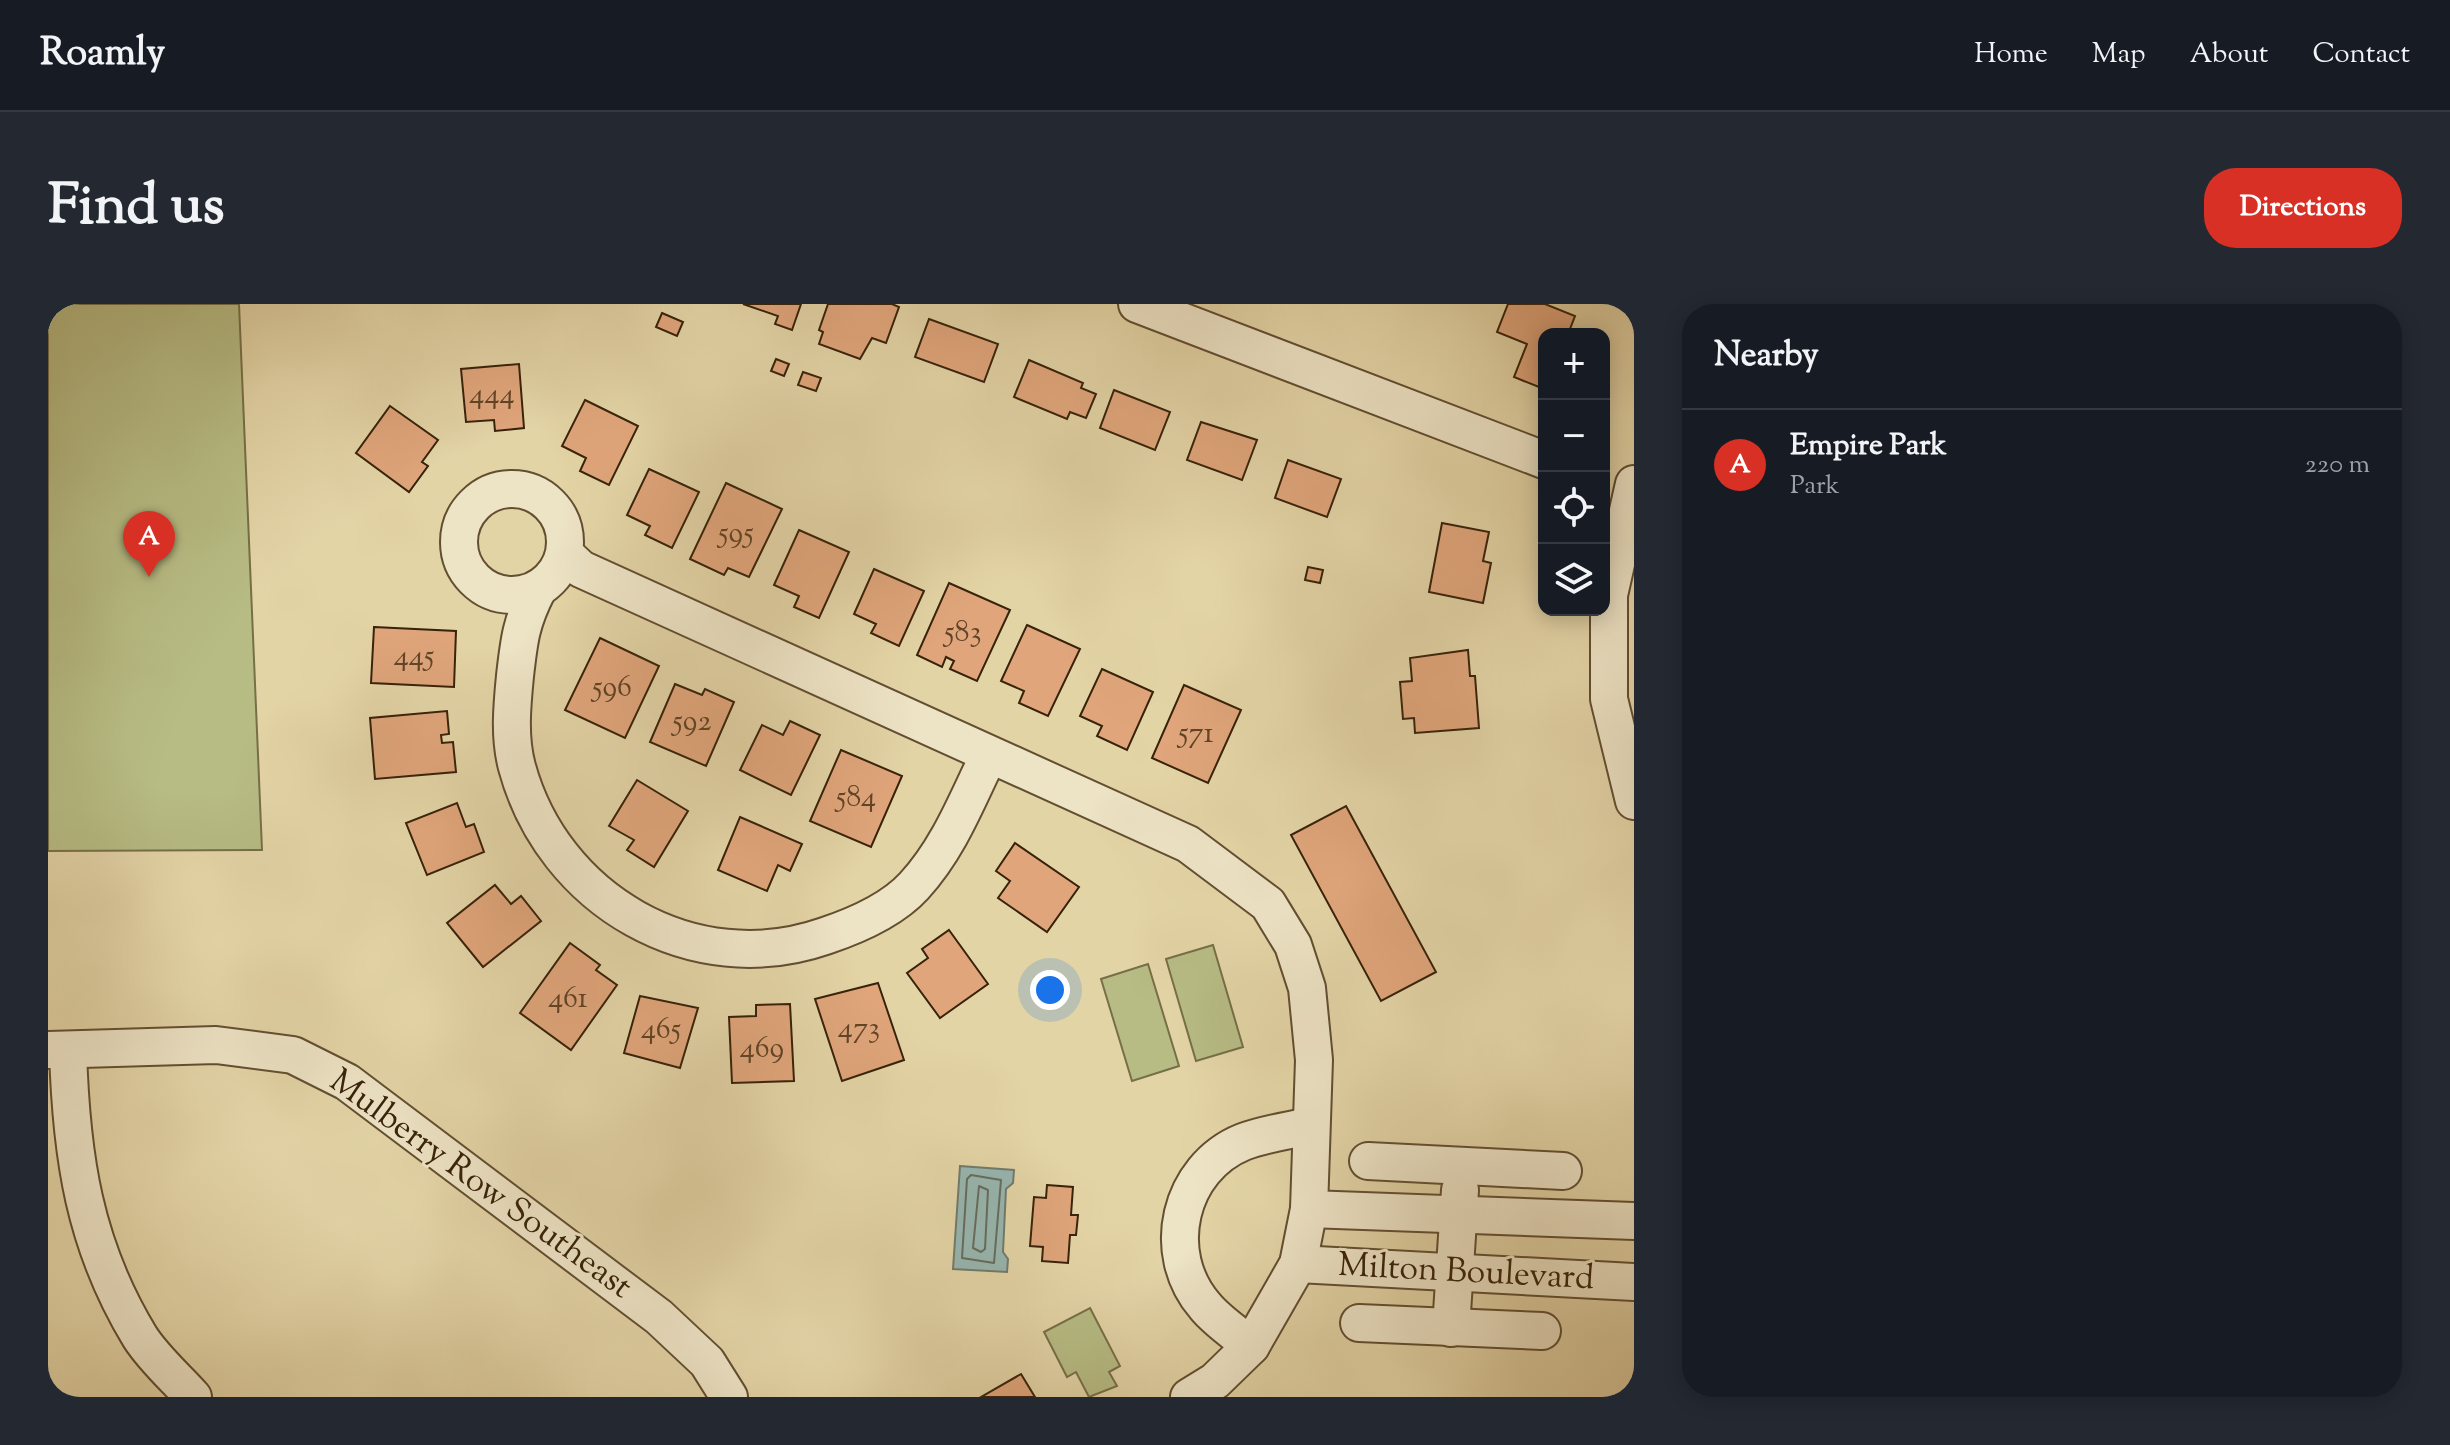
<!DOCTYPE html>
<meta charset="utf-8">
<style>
body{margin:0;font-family:"Sorts Mill Goudy",serif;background:#242831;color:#f1f3f6}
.controls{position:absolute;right:24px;top:24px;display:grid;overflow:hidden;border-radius:16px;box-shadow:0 4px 20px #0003}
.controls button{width:72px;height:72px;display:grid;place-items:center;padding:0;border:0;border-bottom:2px solid #363941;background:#171b24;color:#f1f3f6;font:40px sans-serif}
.you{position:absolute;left:1002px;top:686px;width:28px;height:28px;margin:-20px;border:6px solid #fff;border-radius:50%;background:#1a73e8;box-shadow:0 0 0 12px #1a73e833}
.badge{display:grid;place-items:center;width:52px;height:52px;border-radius:50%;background:#d93025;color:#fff;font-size:26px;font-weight:700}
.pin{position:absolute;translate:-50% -66px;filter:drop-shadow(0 2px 4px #0008)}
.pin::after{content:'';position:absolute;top:42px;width:28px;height:24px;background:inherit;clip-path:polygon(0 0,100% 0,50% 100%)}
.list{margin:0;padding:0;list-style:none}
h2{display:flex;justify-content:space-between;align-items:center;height:104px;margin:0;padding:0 32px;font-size:34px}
h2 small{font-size:26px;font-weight:400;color:#9ea1a6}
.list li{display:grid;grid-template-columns:52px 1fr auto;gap:24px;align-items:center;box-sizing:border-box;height:112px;padding:0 32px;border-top:2px solid #363941}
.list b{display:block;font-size:30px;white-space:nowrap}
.list p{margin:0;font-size:26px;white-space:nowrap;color:#9ea1a6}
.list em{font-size:26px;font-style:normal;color:#9ea1a6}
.icon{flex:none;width:44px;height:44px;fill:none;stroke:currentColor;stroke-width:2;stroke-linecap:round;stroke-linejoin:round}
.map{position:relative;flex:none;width:1586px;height:1093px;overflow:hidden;border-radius:32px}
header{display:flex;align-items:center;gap:48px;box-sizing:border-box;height:112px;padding:0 40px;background:#171b24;border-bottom:2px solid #363941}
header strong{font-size:38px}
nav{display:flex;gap:44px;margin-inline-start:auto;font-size:28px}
.intro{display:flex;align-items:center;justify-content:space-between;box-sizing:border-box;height:192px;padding:0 48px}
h1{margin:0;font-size:56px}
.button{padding:20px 36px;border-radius:32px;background:#d93025;color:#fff;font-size:28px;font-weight:700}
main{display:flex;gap:48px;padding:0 48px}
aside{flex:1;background:#171b24;border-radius:32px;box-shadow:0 4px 20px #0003}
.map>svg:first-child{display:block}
.green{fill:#b7bc84;stroke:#776f47;stroke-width:2}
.water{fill:#97b6b0;stroke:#717b6e;stroke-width:2}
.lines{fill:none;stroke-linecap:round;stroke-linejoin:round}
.shore{stroke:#676c5d;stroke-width:2}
.building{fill:#e0a57b;stroke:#37220a;stroke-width:2}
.minor-casing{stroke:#624e31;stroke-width:40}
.minor{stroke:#ede3c5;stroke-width:36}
.labels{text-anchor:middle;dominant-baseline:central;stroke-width:6;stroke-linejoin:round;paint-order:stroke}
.number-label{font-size:30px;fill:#614326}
.street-label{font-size:34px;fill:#37220a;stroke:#ede3c5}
</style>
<header>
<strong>Roamly</strong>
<nav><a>Home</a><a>Map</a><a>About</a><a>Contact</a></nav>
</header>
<div class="intro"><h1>Find us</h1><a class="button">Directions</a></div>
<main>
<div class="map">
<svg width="1586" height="1093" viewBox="0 0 1586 1093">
<rect width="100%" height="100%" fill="#e3d4a6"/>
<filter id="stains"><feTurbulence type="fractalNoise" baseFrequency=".0025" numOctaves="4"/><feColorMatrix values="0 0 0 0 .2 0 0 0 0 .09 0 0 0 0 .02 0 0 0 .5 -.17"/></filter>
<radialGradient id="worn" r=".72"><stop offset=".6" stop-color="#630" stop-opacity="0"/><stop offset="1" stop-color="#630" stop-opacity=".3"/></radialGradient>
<!-- green -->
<g class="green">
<polygon points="0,0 191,0 214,546 0,547"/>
<polygon points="1165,641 1195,743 1148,757 1118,655"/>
<polygon points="1100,660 1131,762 1084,777 1053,675"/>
<polygon points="1042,1004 1072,1062 1061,1068 1069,1082 1041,1093 1028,1068 1019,1073 996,1028"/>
</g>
<!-- water -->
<polygon class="water" points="912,862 966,866 965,879 958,885 955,948 960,955 959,968 905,965"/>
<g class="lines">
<!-- shore -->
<g class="shore">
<polygon points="923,871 953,876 946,959 914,954 919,875"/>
<polygon points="931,882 940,886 937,945 933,948 925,944"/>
</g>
</g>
<!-- building -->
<g class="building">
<polygon points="695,0 753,0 744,26 727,20 730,12"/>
<polygon points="780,0 844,0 851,3 838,39 824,34 812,55 771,40 775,28 771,26"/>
<polygon points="1460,0 1497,0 1527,12 1520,30 1496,30 1496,85 1466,73 1479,40 1449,28"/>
<polygon points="614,9 635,18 629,32 608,23"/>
<polygon points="881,15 950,40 936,78 867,53"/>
<polygon points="728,55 741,60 736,72 723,67"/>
<polygon points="981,56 1035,79 1033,84 1048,90 1038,114 1022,108 1019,115 966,93"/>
<polygon points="471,60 476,124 447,127 446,116 418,118 413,65"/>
<polygon points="755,68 773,74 768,87 750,81"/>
<polygon points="1066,86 1122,108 1107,146 1052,124"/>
<polygon points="537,96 590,122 561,181 532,167 538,154 514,142"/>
<polygon points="342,102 390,136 374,158 380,162 361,188 308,149"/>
<polygon points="1153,118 1209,136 1194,176 1139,156"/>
<polygon points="1240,156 1293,175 1279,213 1227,194"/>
<polygon points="601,165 651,188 624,244 597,231 602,222 579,211"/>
<polygon points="678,179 734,205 701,273 680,264 676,271 642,255"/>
<polygon points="1394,219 1441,228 1435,257 1443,259 1435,299 1381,288"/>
<polygon points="751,226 801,248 771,314 746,303 751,292 726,281"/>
<polygon points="1260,263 1275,266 1272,279 1257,276"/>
<polygon points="826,265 876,287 851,342 823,329 828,320 806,310"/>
<polygon points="901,279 962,306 929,377 902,365 906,357 898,353 894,363 869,351"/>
<polygon points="979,321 1032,345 1000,412 971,399 976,387 953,377"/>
<polygon points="326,323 408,327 406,383 323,379"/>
<polygon points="552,334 611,362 577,434 517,406"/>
<polygon points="1420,346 1422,372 1427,372 1431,424 1367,429 1366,414 1355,415 1352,378 1364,377 1362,354"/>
<polygon points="1054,365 1105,388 1079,446 1049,432 1054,422 1032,412"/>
<polygon points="627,380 654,391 657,385 686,398 658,462 602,438"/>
<polygon points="1136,381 1193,406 1160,479 1104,454"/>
<polygon points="399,407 401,430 393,431 394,439 405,438 408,468 327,475 322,414"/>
<polygon points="742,417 772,431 743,491 692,466 714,421 735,431"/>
<polygon points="793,446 854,472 823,543 762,517"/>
<polygon points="589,476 640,507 606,563 579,546 586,536 561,522"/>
<polygon points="409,499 418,523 426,520 436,548 379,571 358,519"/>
<polygon points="1298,502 1388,668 1333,697 1243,531"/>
<polygon points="692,513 754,540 742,567 730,561 719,587 670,566"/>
<polygon points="967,539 1031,583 999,628 950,594 962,577 948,567"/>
<polygon points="447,581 463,600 473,592 493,617 435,663 399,619"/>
<polygon points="901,626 940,680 892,714 859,669 880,654 874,645"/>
<polygon points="522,639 552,661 548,666 569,681 523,746 472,709"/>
<polygon points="830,679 856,756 794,777 767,695"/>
<polygon points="592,692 650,704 632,764 576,749"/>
<polygon points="742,700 746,777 684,779 681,713 708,712 708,701"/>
<polygon points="999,881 1025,883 1023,911 1030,911 1028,931 1022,931 1020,959 994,957 995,943 982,942 986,893 998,894"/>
<polygon points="973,1070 987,1093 933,1093"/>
</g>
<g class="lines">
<defs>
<g id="minor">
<polyline points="1089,0 1496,156"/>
<polyline points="1586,180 1561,291 1561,395 1586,497"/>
<circle cx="464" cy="238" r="53"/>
<polyline points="517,250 533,265 1140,540 1220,600 1245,641 1259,684 1266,756 1261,905 1250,960 1203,1042 1167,1077 1141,1093"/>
<path d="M 490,285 C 473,318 471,336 467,372 C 464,402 461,434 469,463 C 505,596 645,678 777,632 C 807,622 844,606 866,582 C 901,544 919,496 941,451"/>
<polyline points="0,746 168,741 245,751 299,778 611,1013 659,1058 681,1093"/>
<path d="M 20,746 C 23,852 36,941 92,1033 C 106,1055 128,1074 145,1093"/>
<polyline points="1320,857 1515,867"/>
<polyline points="1261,905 1586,917"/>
<polyline points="1250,960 1586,978"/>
<polyline points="1311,1019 1494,1027"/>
<polyline points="1403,1024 1412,886"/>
<path d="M 1203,1042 C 1188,1029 1169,1017 1157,1002 C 1111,949 1131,864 1195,838 C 1215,830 1239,827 1261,822"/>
</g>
</defs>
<!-- minor casing -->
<use href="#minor" class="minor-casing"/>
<!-- minor -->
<use href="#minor" class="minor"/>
</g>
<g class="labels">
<!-- number labels -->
<g class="number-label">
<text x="444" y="91">444</text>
<text x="688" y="230">595</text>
<text x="915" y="329">583</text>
<text x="366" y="353">445</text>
<text x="564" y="384">596</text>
<text x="644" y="418">592</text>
<text x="1148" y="430">571</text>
<text x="808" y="494">584</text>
<text x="520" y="695">461</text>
<text x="811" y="725">473</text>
<text x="613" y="726">465</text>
<text x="714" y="745">469</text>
</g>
<!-- street labels -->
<g class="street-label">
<text transform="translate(432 881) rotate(36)">Mulberry Row Southeast</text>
<text transform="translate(1418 969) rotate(3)">Milton Boulevard</text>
</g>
</g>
<rect width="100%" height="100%" filter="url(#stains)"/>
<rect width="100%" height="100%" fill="url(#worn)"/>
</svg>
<div class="controls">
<button>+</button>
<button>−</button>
<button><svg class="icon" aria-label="locate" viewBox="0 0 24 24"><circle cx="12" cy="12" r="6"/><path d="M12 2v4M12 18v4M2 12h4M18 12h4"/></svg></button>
<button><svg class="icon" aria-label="layers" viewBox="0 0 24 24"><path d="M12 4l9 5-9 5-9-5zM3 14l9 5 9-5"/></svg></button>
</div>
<div class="you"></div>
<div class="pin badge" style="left:101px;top:273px">A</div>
</div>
<aside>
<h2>Nearby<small></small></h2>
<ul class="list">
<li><span class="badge">A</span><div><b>Empire Park</b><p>Park</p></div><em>220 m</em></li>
</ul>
</aside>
</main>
